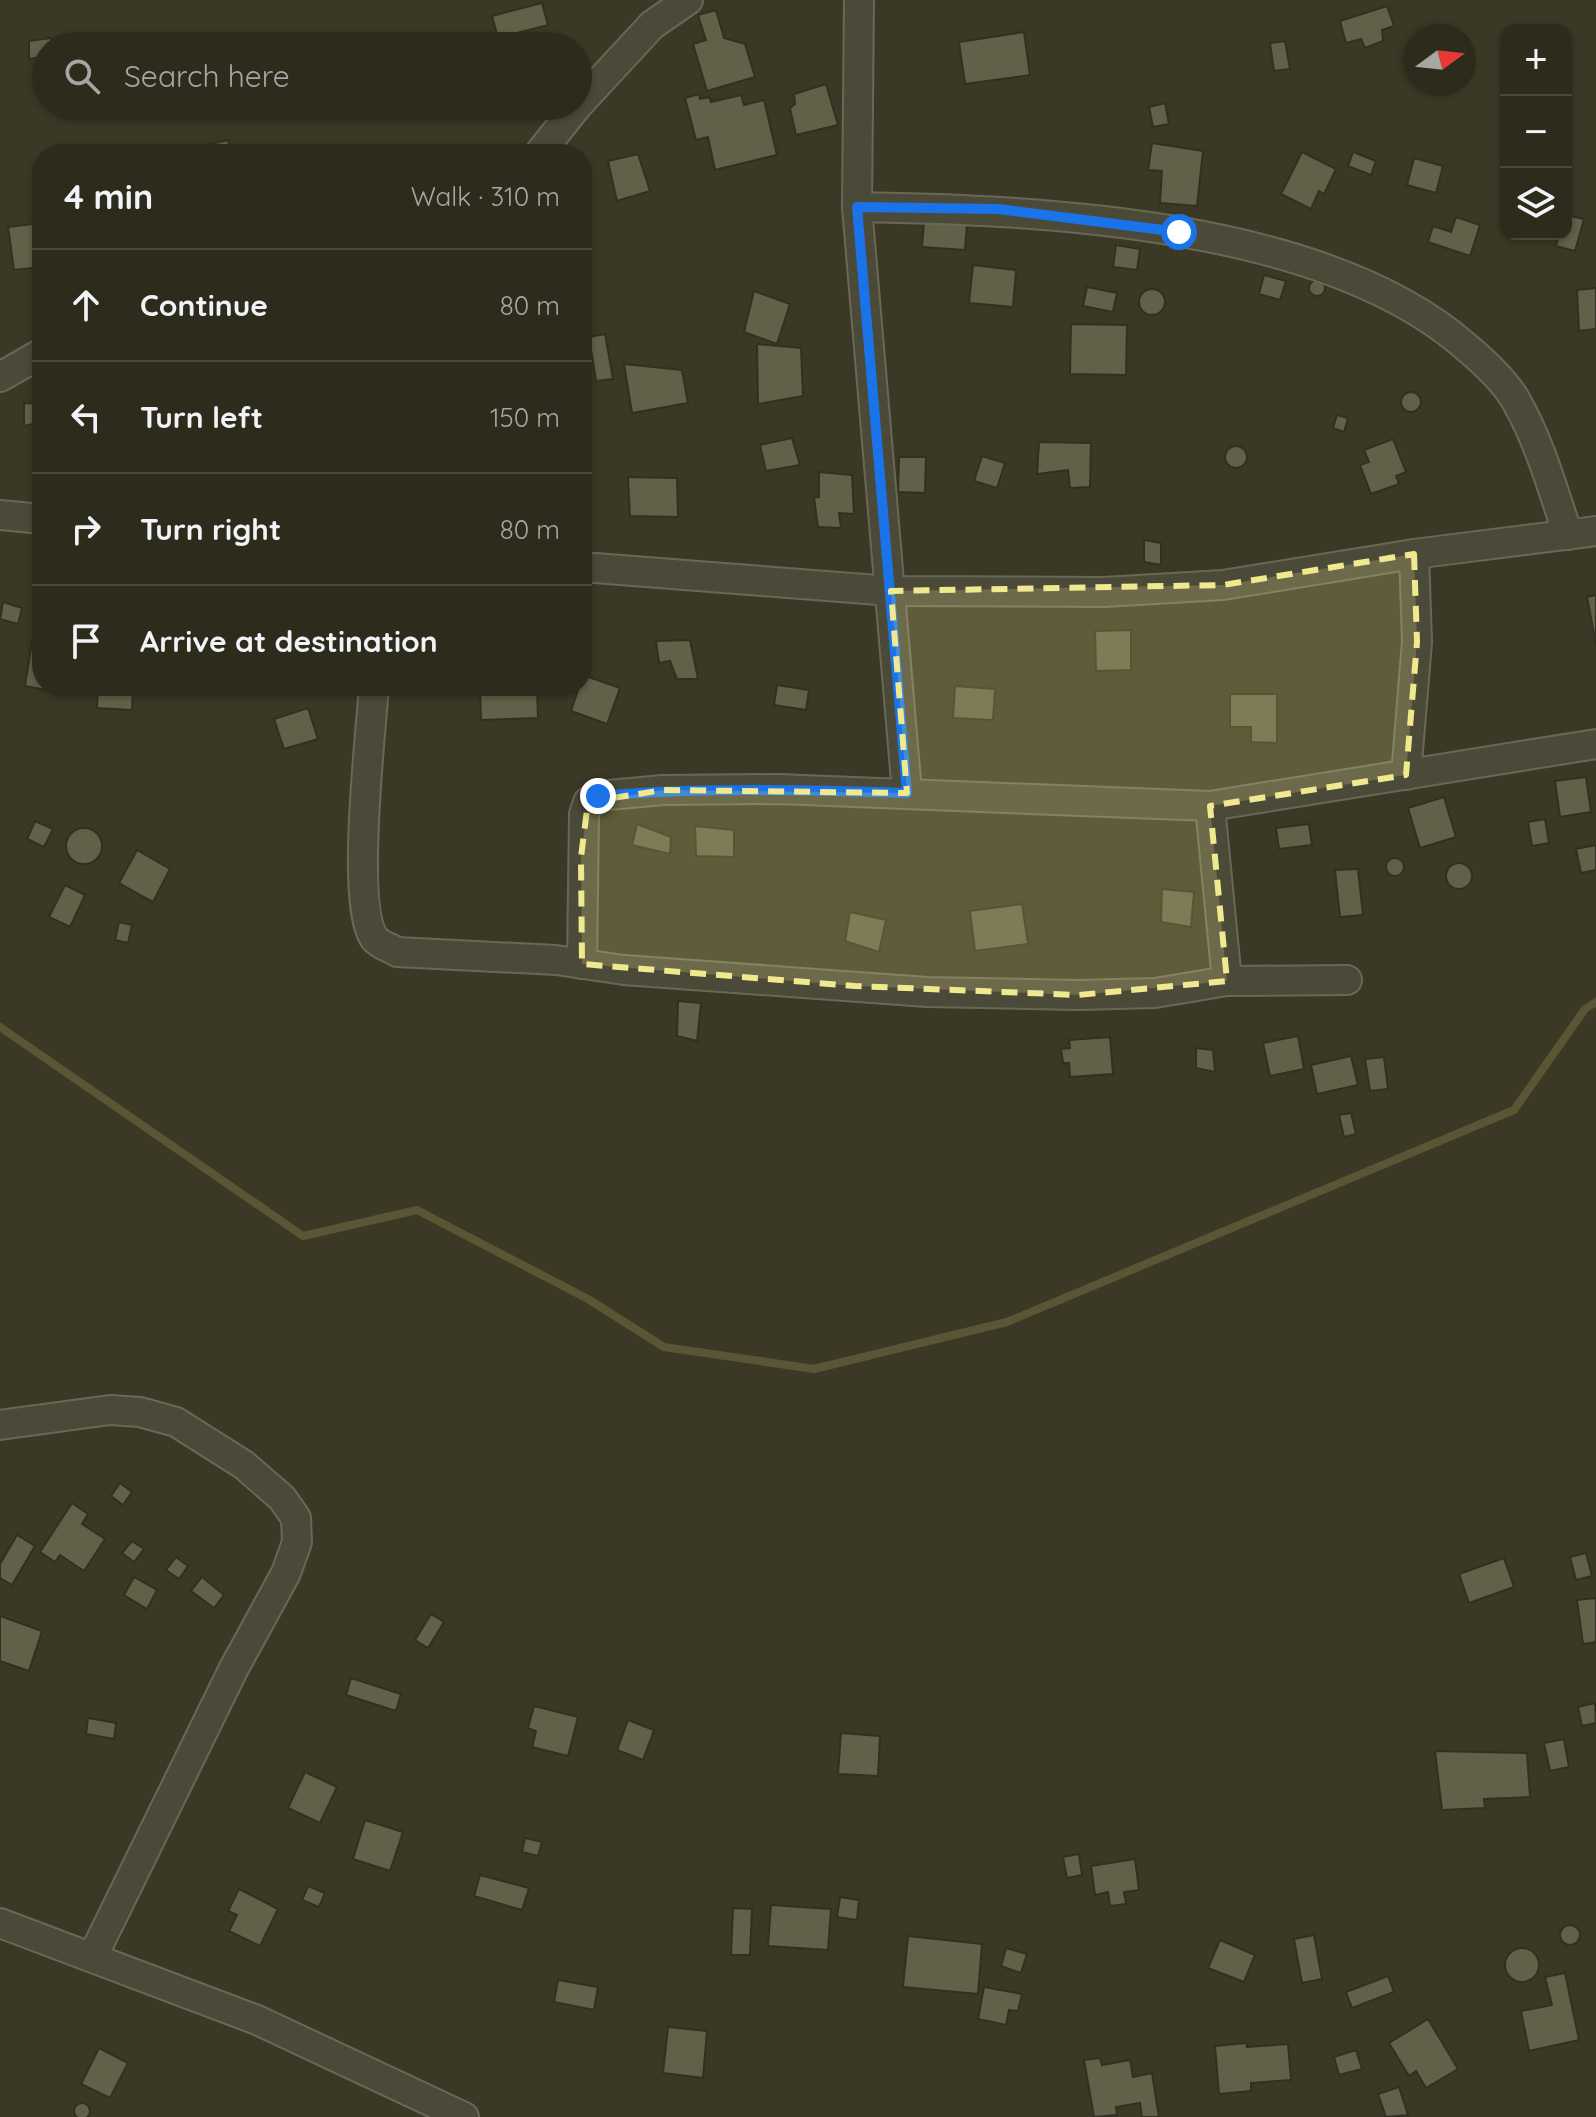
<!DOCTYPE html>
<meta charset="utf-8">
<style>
body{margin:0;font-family:Quicksand,sans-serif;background:#383729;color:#f1f3f6}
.controls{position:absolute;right:24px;top:24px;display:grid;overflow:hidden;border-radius:16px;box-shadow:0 2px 6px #0004}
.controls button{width:72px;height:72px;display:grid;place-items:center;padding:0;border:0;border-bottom:2px solid #48473b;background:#2c2b1c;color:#f1f3f6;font:40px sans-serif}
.compass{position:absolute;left:1404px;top:24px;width:72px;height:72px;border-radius:50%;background:#2c2b1c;box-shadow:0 2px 6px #0004;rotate:75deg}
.stop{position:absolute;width:24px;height:24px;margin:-18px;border:6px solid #1a73e8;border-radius:50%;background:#fff}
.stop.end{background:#1a73e8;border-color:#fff;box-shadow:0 2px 8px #0008}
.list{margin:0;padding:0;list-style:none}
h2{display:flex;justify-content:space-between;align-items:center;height:104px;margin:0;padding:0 32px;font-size:34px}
h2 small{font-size:26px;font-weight:400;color:#a6a7a3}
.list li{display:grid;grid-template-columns:52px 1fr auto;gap:24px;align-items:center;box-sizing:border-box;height:112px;padding:0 32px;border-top:2px solid #48473b}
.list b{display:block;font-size:30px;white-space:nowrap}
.list em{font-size:26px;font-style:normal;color:#a6a7a3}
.icon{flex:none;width:44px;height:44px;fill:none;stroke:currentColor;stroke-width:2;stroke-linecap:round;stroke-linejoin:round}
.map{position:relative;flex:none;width:1596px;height:2117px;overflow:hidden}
.search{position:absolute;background:#2c2b1c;box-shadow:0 2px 6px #0004;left:32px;top:32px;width:560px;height:88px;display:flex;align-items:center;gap:20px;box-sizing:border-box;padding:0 28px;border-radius:44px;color:#a6a7a3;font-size:30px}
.panel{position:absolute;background:#2c2b1c;box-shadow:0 2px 6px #0004;left:32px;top:144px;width:560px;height:552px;border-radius:32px}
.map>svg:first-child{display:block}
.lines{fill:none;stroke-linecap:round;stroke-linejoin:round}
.stream{stroke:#5a5635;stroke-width:8}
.building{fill:#626048;stroke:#323020;stroke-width:2}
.minor-casing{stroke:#696857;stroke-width:32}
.minor{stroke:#4b4a39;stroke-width:28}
.route{stroke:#1a73e8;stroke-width:10}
.marked{fill:#f1e990;fill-opacity:0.2;stroke:#f1e990;stroke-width:6;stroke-dasharray:16 10;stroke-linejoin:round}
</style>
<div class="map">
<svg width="1596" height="2117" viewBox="0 0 1596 2117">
<rect width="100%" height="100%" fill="#3b3925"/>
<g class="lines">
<!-- stream -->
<polyline class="stream" points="0,1027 303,1236 417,1210 588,1299 664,1347 814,1369 1007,1322 1514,1110 1585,1009 1596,1002"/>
</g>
<!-- building -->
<g class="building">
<polygon points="542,3 548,25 498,38 492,16"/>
<polygon points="1387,6 1394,26 1382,30 1383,41 1365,48 1361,39 1346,43 1340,21"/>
<polygon points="716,10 724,38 745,44 755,77 707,91 693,44 706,40 698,15"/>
<polygon points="1024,32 1030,75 965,84 959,42"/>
<polygon points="51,38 52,46 46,46 46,56 29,59 29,41"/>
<polygon points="1285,41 1290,69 1274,71 1270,43"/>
<polygon points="826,84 838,125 796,135 790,108 795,104 794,94"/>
<polygon points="699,94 700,99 709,97 711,102 741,95 744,105 764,100 777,155 715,170 708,137 696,140 685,98"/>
<polygon points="1165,103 1169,124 1153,127 1149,107"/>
<polygon points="228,140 231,154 208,154 206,145"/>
<polygon points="1152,143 1203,151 1197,206 1160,203 1162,171 1148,170"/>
<polygon points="1302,152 1336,169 1324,194 1319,191 1311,209 1281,194"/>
<polygon points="1353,152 1376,161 1371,175 1348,166"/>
<polygon points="638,154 650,191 617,201 608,161"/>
<polygon points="1414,158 1443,166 1436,193 1407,185"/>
<polygon points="1566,215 1584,219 1575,251 1556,246 1559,234 1566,234"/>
<polygon points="1456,217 1480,225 1470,256 1428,242 1433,226 1451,232"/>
<polygon points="924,221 967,224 965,250 922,247"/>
<polygon points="42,223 42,267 14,270 8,227"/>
<polygon points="1116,245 1140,249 1137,270 1113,267"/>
<polygon points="973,265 1016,270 1013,307 969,303"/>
<polygon points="1264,275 1286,281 1280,300 1259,294"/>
<circle cx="1317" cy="288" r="8"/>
<polygon points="1087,287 1117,293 1113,312 1083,306"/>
<polygon points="1596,288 1596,329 1579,331 1577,290"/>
<circle cx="1152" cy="302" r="13"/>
<polygon points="754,291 790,304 777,344 744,332"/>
<polygon points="1071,324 1127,325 1126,375 1070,374"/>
<polygon points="605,334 613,379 596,381 589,337"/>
<polygon points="757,344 801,348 803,396 758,404"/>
<polygon points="624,364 682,370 688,403 632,413"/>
<circle cx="1411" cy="402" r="10"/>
<polygon points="24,403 42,404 42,422 24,426"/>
<polygon points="1337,415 1348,418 1344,432 1333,428"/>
<polygon points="792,438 800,465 766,471 760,445"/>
<polygon points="1393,439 1406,472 1396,476 1399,484 1371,494 1360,465 1369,462 1364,450"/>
<polygon points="1039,442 1091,443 1090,487 1070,488 1068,470 1037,474"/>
<circle cx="1236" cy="457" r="11"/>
<polygon points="982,456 1005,463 997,488 974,481"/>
<polygon points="899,457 926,457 925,493 898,492"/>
<polygon points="819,472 852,475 854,514 839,513 841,528 818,527 814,498 819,497"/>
<polygon points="628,477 677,478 678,517 630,516"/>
<polygon points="1144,540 1161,543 1161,565 1144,562"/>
<polygon points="1596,595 1596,645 1587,597"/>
<polygon points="3,602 22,608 18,624 0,619"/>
<polygon points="1131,630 1131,670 1096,671 1095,631"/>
<polygon points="690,640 698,679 677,679 670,661 659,663 656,641"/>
<polygon points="32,642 42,644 42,686 47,686 46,690 25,686"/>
<polygon points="583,675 620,688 607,724 571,711"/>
<polygon points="777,685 809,690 806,710 774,705"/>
<polygon points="98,686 133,686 132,710 97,708"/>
<polygon points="537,686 538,718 481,720 480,688"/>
<polygon points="955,686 995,689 993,720 953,718"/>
<polygon points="1230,694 1277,694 1277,743 1251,742 1251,727 1230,727"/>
<polygon points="308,708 318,739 284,749 274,719"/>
<polygon points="1586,777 1591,812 1560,817 1555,781"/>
<polygon points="1444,797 1456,837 1420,848 1408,808"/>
<polygon points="1545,819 1549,843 1532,846 1528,822"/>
<polygon points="35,821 53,829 44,847 27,839"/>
<polygon points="637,824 671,837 670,854 632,845"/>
<polygon points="1309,824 1312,845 1279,849 1276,828"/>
<polygon points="695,826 734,830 734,857 696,856"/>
<circle cx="84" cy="846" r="18"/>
<polygon points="1596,845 1596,870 1581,873 1576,849"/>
<polygon points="137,850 170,869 153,902 119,883"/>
<circle cx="1395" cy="867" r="9"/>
<circle cx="1459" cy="876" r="13"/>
<polygon points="1358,869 1363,915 1340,917 1335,870"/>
<polygon points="65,885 85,895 70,927 49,917"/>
<polygon points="1162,889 1194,892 1191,927 1161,922"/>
<polygon points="1022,904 1028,944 975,951 970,911"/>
<polygon points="850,912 886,920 879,952 845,941"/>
<polygon points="119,922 132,925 128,943 115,940"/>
<polygon points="678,1001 701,1003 697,1041 677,1036"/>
<polygon points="1298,1036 1304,1069 1270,1076 1263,1043"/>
<polygon points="1110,1037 1113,1074 1070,1077 1069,1063 1063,1063 1061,1049 1070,1048 1069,1040"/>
<polygon points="1196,1048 1213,1050 1215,1072 1196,1068"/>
<polygon points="1351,1056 1358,1085 1317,1094 1311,1065"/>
<polygon points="1384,1057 1388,1089 1370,1091 1365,1059"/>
<polygon points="1351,1113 1356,1134 1344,1137 1339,1115"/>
<polygon points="120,1483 132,1492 123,1505 111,1496"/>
<polygon points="72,1503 88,1514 82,1524 105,1539 84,1571 60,1555 55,1562 40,1552"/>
<polygon points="17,1535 35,1546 12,1585 0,1578 0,1564"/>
<polygon points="132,1541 144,1549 134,1562 122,1553"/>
<polygon points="1586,1553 1592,1576 1576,1580 1570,1557"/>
<polygon points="176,1557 188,1566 179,1579 166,1570"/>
<polygon points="1504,1558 1514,1587 1469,1603 1459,1574"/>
<polygon points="134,1577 157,1590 147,1609 124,1595"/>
<polygon points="202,1577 224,1595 214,1608 191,1591"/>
<polygon points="1596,1598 1596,1642 1583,1644 1577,1600"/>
<polygon points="431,1614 444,1622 428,1648 415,1640"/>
<polygon points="0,1616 42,1631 29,1671 0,1661"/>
<polygon points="351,1678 401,1694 396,1711 346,1695"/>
<polygon points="1595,1703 1596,1723 1582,1726 1578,1707"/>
<polygon points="534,1706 578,1717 568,1756 532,1747 536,1731 528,1728"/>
<polygon points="88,1718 116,1723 114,1739 86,1734"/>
<polygon points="628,1720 654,1730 643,1760 617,1750"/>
<polygon points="841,1733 880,1736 878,1776 838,1774"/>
<polygon points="1564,1739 1569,1767 1550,1771 1544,1743"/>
<polygon points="1435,1751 1527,1753 1530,1797 1484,1799 1485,1808 1442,1810"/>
<polygon points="305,1772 337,1787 320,1823 288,1808"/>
<polygon points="365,1820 403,1832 390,1871 353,1859"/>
<polygon points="525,1838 542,1842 538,1856 522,1852"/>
<polygon points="1079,1854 1082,1875 1067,1878 1063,1857"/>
<polygon points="1135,1859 1139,1890 1124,1892 1126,1904 1110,1906 1108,1892 1095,1895 1091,1866"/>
<polygon points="480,1875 529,1888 522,1910 474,1896"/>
<polygon points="308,1886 325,1893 319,1907 302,1900"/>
<polygon points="239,1889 278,1909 260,1946 229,1931 237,1915 228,1911"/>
<polygon points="840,1897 859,1900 857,1920 837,1917"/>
<polygon points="771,1905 831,1909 828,1950 768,1946"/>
<polygon points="733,1908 752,1909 750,1955 731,1955"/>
<circle cx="1570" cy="1935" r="10"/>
<polygon points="1314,1935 1322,1979 1302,1983 1294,1939"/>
<polygon points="908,1936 982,1944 978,1994 903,1987"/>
<polygon points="1220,1940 1255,1955 1244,1982 1208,1968"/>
<polygon points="1006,1948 1027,1954 1021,1973 1001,1966"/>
<circle cx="1522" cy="1965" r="17"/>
<polygon points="1565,1973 1579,2040 1529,2051 1521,2011 1552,2005 1545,1977"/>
<polygon points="1388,1976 1394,1992 1352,2008 1346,1992"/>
<polygon points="558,1980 598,1987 594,2010 554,2002"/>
<polygon points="984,1987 1022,1994 1018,2011 1009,2010 1006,2025 978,2019"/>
<polygon points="1428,2019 1458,2069 1426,2088 1416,2071 1409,2076 1389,2043"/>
<polygon points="668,2027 707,2031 703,2078 663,2073"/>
<polygon points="1246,2043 1247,2047 1288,2044 1291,2080 1251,2083 1251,2091 1219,2094 1215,2046"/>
<polygon points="99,2048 128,2063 110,2098 81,2084"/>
<polygon points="1356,2050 1362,2069 1339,2075 1334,2057"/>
<polygon points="1100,2058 1102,2065 1130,2060 1133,2077 1152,2073 1159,2117 1142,2117 1140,2103 1116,2107 1117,2115 1094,2117 1084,2060"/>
<polygon points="1399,2087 1408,2115 1386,2117 1378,2094"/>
<circle cx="82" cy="2111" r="8"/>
</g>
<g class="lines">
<defs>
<g id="minor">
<polyline points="859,0 857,207 907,793"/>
<polyline points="578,105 652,25 688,0"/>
<polyline points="539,154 577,106"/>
<path d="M 857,207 C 1039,210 1323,222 1465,346 C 1483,361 1503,379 1515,399 C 1539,440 1553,490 1568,535"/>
<polyline points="0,377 42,353"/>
<polyline points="0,515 42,519"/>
<polyline points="582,567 891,591 1104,592 1223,585 1414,554 1596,531"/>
<path d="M 374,686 C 371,732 350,908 375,939 C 380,945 391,948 397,952 L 556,960 L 624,970 L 927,992 L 1078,995 L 1155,993 L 1227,981 L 1347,980"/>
<polyline points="1406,775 1417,642 1414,554"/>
<polyline points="1210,806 1227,981"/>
<polyline points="582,964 584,814 588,802 598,796 663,790 778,789 1210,806 1596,744"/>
<polyline points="0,1425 110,1410 140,1412 176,1422 244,1465 282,1498 296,1518 297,1542 286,1573 233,1670 93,1956"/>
<polyline points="0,1923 257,2020 464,2117"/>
</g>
</defs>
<!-- minor casing -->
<use href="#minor" class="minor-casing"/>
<!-- minor -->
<use href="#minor" class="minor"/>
</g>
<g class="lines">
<!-- route -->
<path class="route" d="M 598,796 C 701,787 804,790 907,793 L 857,207 L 998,209 L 1179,232"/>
</g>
<!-- marked area -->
<path class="marked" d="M 1414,554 L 1417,642 L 1406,775 L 1210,806 L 1227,981 L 1078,995 L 855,986 L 582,964 L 581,857 L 588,802 L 663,790 L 907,793 L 891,591 L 1223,585 Z"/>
</svg>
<div class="controls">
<button>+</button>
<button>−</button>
<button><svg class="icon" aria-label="layers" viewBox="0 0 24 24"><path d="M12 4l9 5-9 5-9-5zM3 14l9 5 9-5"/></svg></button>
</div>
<svg class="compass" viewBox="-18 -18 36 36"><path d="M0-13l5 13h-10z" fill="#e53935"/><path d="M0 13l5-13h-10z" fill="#a6a7a3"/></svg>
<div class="stop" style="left:1179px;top:232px"></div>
<div class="stop end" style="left:598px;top:796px"></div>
<div class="search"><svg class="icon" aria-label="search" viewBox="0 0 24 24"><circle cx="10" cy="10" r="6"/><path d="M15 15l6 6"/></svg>Search here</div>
<section class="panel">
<h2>4 min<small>Walk · 310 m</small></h2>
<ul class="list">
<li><svg class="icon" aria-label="ahead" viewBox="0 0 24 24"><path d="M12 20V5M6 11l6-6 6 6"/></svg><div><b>Continue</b></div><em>80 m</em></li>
<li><svg class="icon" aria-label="left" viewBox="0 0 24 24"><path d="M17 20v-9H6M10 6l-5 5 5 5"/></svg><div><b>Turn left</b></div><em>150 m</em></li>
<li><svg class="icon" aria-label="right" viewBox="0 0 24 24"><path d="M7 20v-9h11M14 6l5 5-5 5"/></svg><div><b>Turn right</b></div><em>80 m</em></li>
<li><svg class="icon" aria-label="arrive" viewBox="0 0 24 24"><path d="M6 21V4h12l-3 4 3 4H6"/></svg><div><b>Arrive at destination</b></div></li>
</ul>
</section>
</div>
